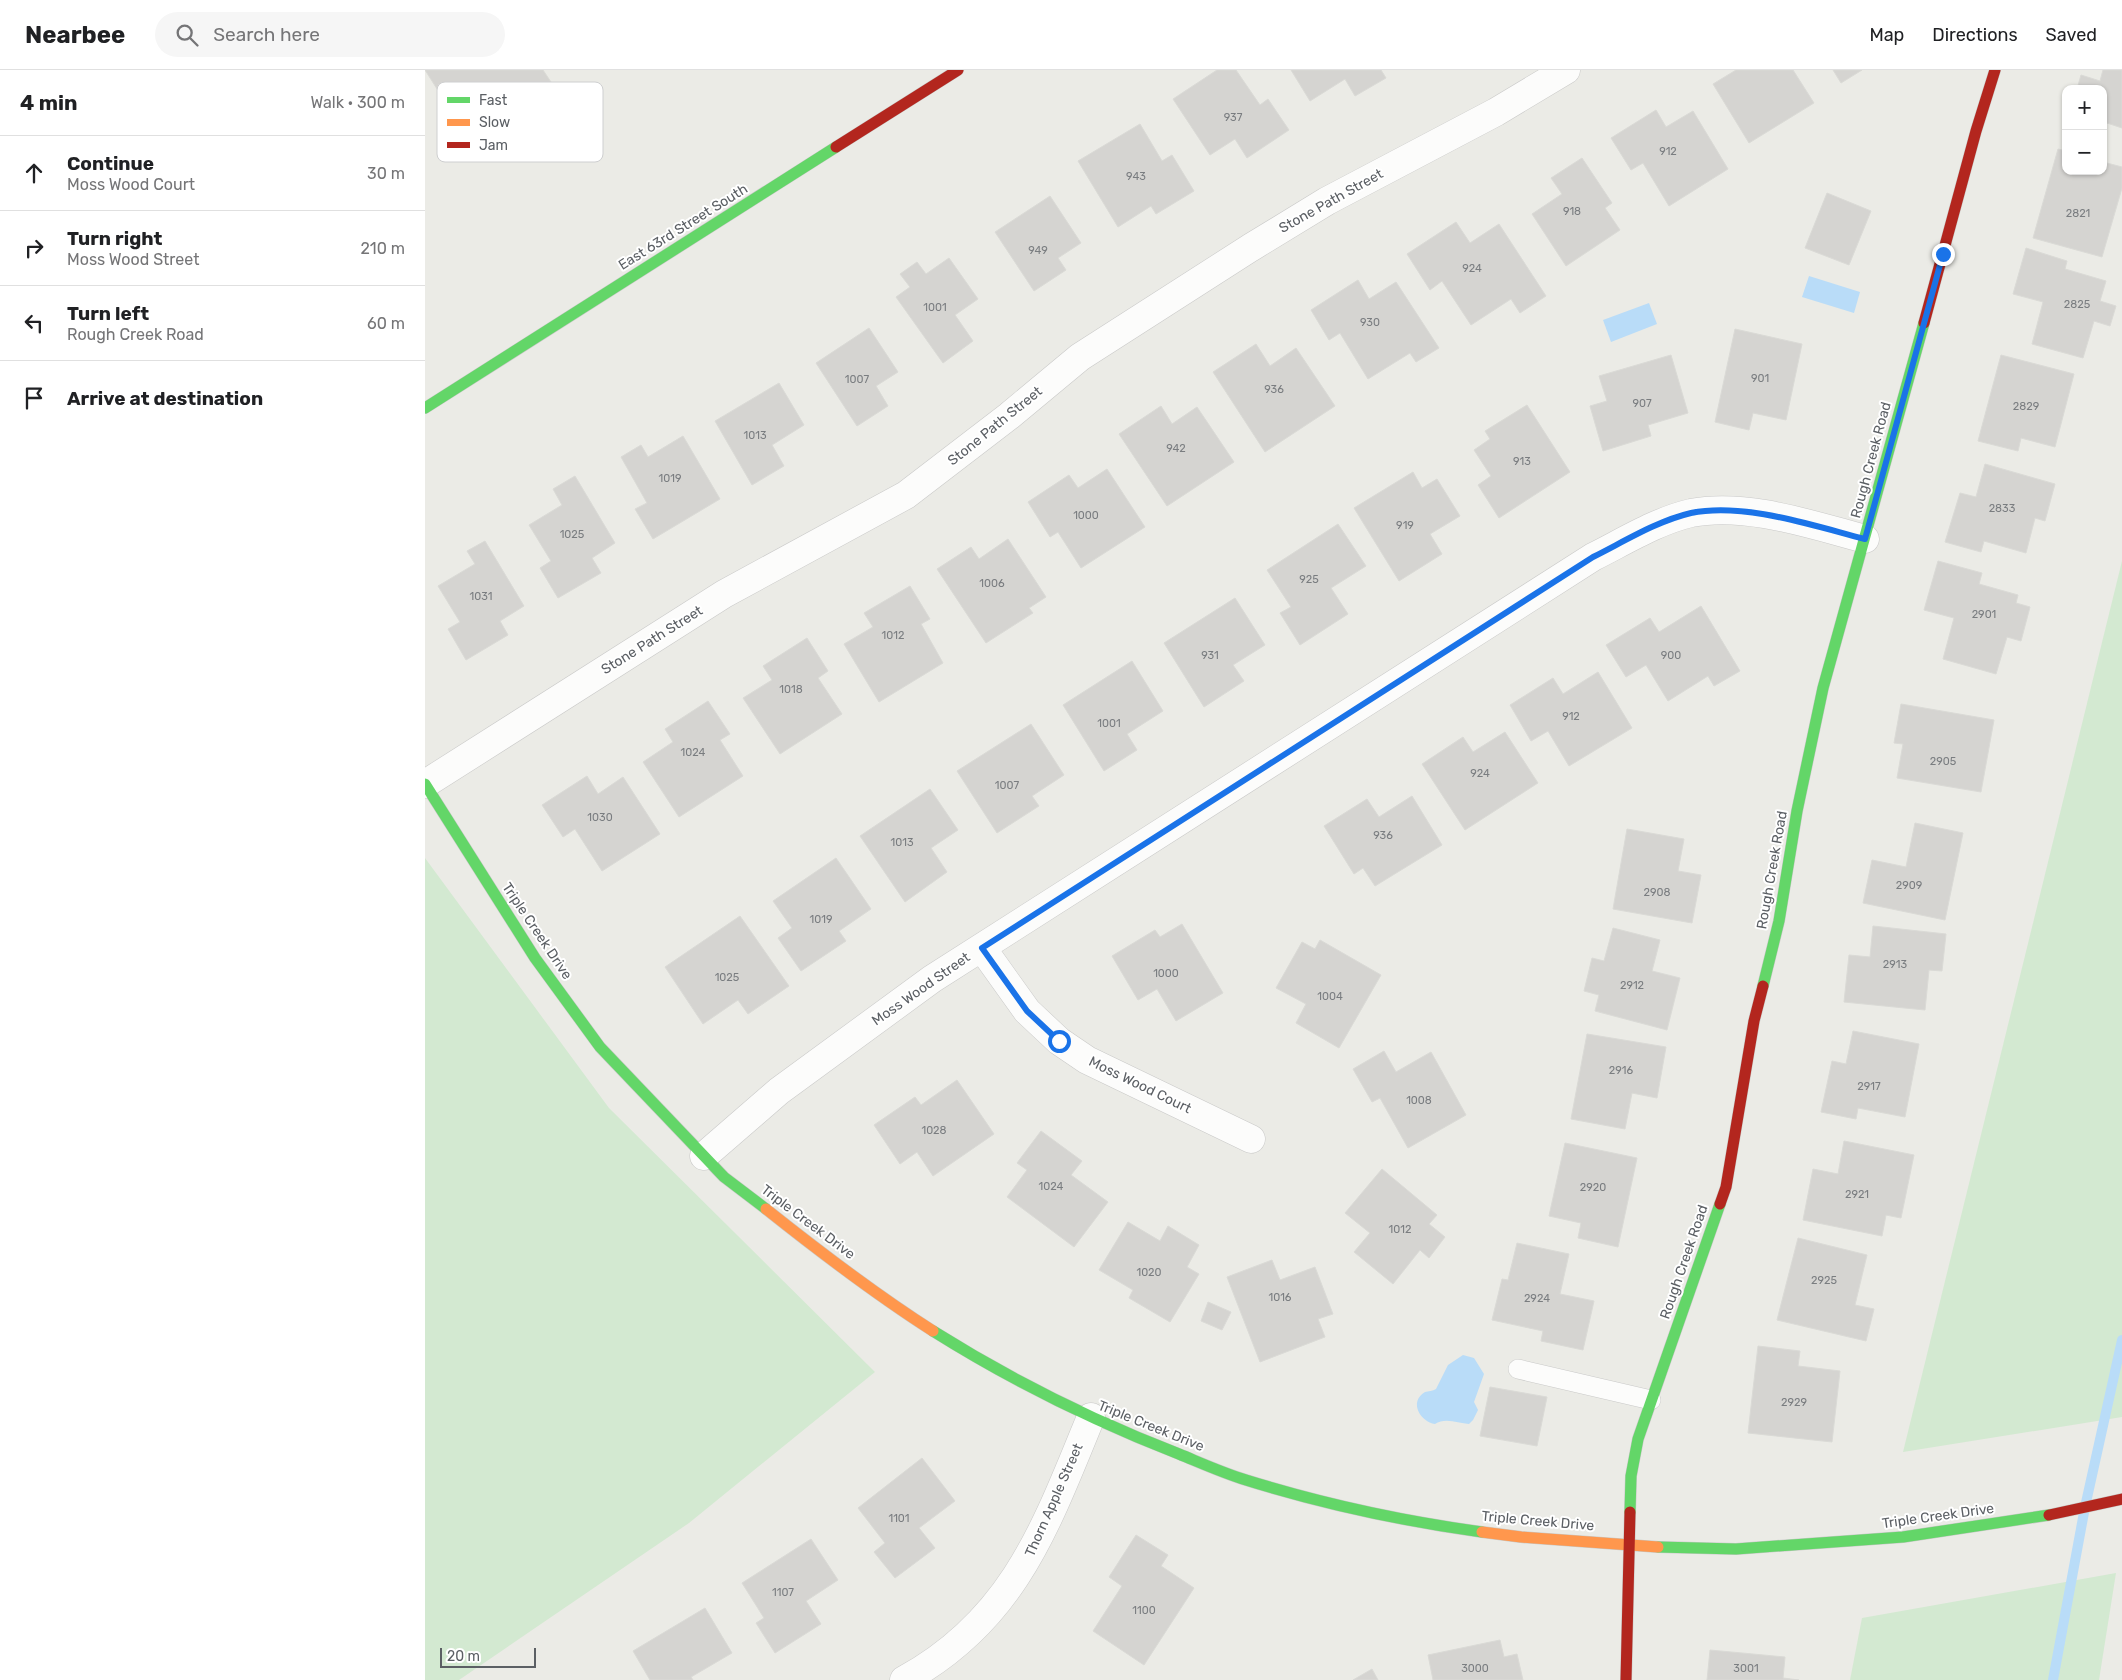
<!DOCTYPE html>
<meta charset="utf-8">
<style>
body{margin:0;font-family:Rubik,sans-serif;background:#f6f6f6;color:#202124}
.controls{position:absolute;right:15px;top:15px;display:grid;overflow:hidden;border-radius:10px;box-shadow:0 1px 4px #0004}
.controls button{width:45px;height:45px;display:grid;place-items:center;padding:0;border:0;border-bottom:1px solid #e0e0e0;background:#fff;color:#202124;font:25px sans-serif}
.scale{position:absolute;left:15px;bottom:12px;width:96px;box-sizing:border-box;padding-left:5px;border:2px solid #5b5f64;border-top:0;font-size:14px;line-height:18px;white-space:nowrap;color:#5b5f64;-webkit-text-stroke:4px #fff;paint-order:stroke}
.stop{position:absolute;width:15px;height:15px;margin:-11px;border:4px solid #1a73e8;border-radius:50%;background:#fff}
.stop.end{background:#1a73e8;border-color:#fff;box-shadow:0 1px 5px #0008}
.list{margin:0;padding:0;list-style:none}
h2{display:flex;justify-content:space-between;align-items:center;height:65px;margin:0;padding:0 20px;font-size:21px}
h2 small{font-size:16px;font-weight:400;color:#757577}
.list li{display:grid;grid-template-columns:32px 1fr auto;gap:15px;align-items:center;box-sizing:border-box;height:75px;padding:0 20px;border-top:1px solid #e0e0e0}
.list b{display:block;font-size:19px;white-space:nowrap}
.list p{margin:0;font-size:16px;white-space:nowrap;color:#757577}
.list em{font-size:16px;font-style:normal;color:#757577}
.icon{flex:none;width:28px;height:28px;fill:none;stroke:currentColor;stroke-width:2;stroke-linecap:round;stroke-linejoin:round}
.map{position:relative;flex:none;width:1697px;height:1610px;overflow:hidden}
header{display:flex;align-items:center;gap:30px;box-sizing:border-box;height:70px;padding:0 25px;background:#fff;border-bottom:1px solid #e0e0e0}
header strong{font-size:24px}
nav{display:flex;gap:28px;margin-inline-start:auto;font-size:18px}
.search{width:350px;height:45px;background:#f6f6f6;display:flex;align-items:center;gap:12px;box-sizing:border-box;padding:0 18px;border-radius:28px;color:#757577;font-size:19px}
main{display:flex}
aside{flex:1;background:#fff}
.map>svg:first-child{display:block}
.green{fill:#d3e9d1}
.water{fill:#b9dcf8}
.lines{fill:none;stroke-linecap:round;stroke-linejoin:round}
.stream{stroke:#b9dcf8;stroke-width:10}
.building{fill:#d5d4d1;stroke:#dadad6}
.lane-casing{stroke:#c9c9c8;stroke-width:20}
.street-casing{stroke:#c9c9c8;stroke-width:29}
.fast-casing{stroke:#c7c8c6;stroke-width:12}
.slow-casing{stroke:#c7c8c6;stroke-width:12}
.jam-casing{stroke:#c7c8c6;stroke-width:12}
.lane{stroke:#fcfcfb;stroke-width:19}
.street{stroke:#fcfcfb;stroke-width:28}
.fast{stroke:#63d668;stroke-width:11}
.slow{stroke:#ff974d;stroke-width:11}
.jam{stroke:#b3261e;stroke-width:11}
.route{stroke:#1a73e8;stroke-width:6}
.labels{text-anchor:middle;dominant-baseline:central;stroke-width:4;stroke-linejoin:round;paint-order:stroke}
.number-label{font-size:11px;fill:#7a7d80}
.street-label{font-size:14px;fill:#5b5f64;stroke:#fff}
.key{fill:#fff;stroke:#cecfd0;stroke-width:1}
.key-label{font-size:14px;fill:#5b5f64}
</style>
<header>
<strong>Nearbee</strong>
<div class="search"><svg class="icon" aria-label="search" viewBox="0 0 24 24"><circle cx="10" cy="10" r="6"/><path d="M15 15l6 6"/></svg>Search here</div>
<nav><a>Map</a><a>Directions</a><a>Saved</a></nav>
</header>
<main>
<aside>
<h2>4 min<small>Walk · 300 m</small></h2>
<ul class="list">
<li><svg class="icon" aria-label="ahead" viewBox="0 0 24 24"><path d="M12 20V5M6 11l6-6 6 6"/></svg><div><b>Continue</b><p>Moss Wood Court</p></div><em>30 m</em></li>
<li><svg class="icon" aria-label="right" viewBox="0 0 24 24"><path d="M7 20v-9h11M14 6l5 5-5 5"/></svg><div><b>Turn right</b><p>Moss Wood Street</p></div><em>210 m</em></li>
<li><svg class="icon" aria-label="left" viewBox="0 0 24 24"><path d="M17 20v-9H6M10 6l-5 5 5 5"/></svg><div><b>Turn left</b><p>Rough Creek Road</p></div><em>60 m</em></li>
<li><svg class="icon" aria-label="arrive" viewBox="0 0 24 24"><path d="M6 21V4h12l-3 4 3 4H6"/></svg><div><b>Arrive at destination</b></div></li>
</ul>
</aside>
<div class="map">
<svg width="1697" height="1610" viewBox="0 0 1697 1610">
<rect width="100%" height="100%" fill="#ebebe6"/>
<!-- green -->
<g class="green">
<polygon points="1697,491 1697,1347 1478,1382"/>
<polygon points="0,788 184,1038 450,1302 264,1453 34,1610 0,1610"/>
<polygon points="1691,1503 1674,1610 1425,1610 1437,1548"/>
</g>
<!-- water -->
<g class="water">
<polygon points="1384,206 1435,222 1429,243 1377,227"/>
<polygon points="1224,233 1232,254 1186,272 1178,250"/>
<path d="M 1038,1285 L 1049,1288 L 1059,1304 L 1049,1332 L 1053,1340 L 1048,1350 L 1044,1354 C 1033,1353 1020,1347 1010,1354 C 996,1352 983,1332 1000,1322 C 1003,1321 1008,1321 1011,1319 L 1023,1295 Z"/>
</g>
<g class="lines">
<!-- stream -->
<polyline class="stream" points="1628,1610 1660,1437 1697,1270"/>
</g>
<!-- building -->
<g class="building">
<polygon points="0,0 118,0 138,30 93,58 60,50 40,63"/>
<polygon points="792,0 811,0 835,35 843,29 864,60 822,88 810,69 785,85 748,29"/>
<polygon points="866,0 956,0 961,8 930,26 920,9 885,31"/>
<polygon points="1311,0 1368,0 1389,33 1324,73 1288,14"/>
<polygon points="1408,0 1437,0 1416,13"/>
<polygon points="1678,0 1697,0 1697,58 1682,53 1678,65 1678,19 1652,19 1656,5 1675,11"/>
<polygon points="1231,40 1241,57 1268,41 1303,99 1244,136 1218,93 1206,100 1186,68"/>
<polygon points="715,54 737,91 747,85 769,121 731,144 726,136 693,157 653,91"/>
<polygon points="1633,79 1641,81 1641,101 1678,101 1678,92 1697,97 1697,118 1677,187 1608,168"/>
<polygon points="1157,88 1187,133 1180,138 1195,160 1141,196 1107,144 1137,124 1126,108"/>
<polygon points="1402,123 1446,141 1424,195 1380,178"/>
<polygon points="625,126 656,173 633,188 641,200 609,221 570,162"/>
<polygon points="1031,152 1045,173 1074,154 1121,226 1095,243 1086,229 1046,255 1017,211 1005,220 982,184"/>
<polygon points="1601,178 1642,191 1640,199 1681,211 1675,231 1691,236 1685,256 1669,251 1658,288 1607,274 1618,232 1588,224"/>
<polygon points="524,188 553,229 530,245 548,271 518,293 471,227 485,217 475,204 492,192 501,204"/>
<polygon points="933,210 944,229 971,212 1014,278 991,292 985,283 943,309 915,263 904,270 886,240"/>
<polygon points="444,258 473,302 451,316 463,336 432,356 391,293"/>
<polygon points="1310,259 1377,274 1361,350 1328,343 1324,360 1290,352"/>
<polygon points="831,274 845,296 871,278 910,336 840,382 788,302"/>
<polygon points="1246,285 1263,343 1223,355 1226,366 1178,381 1165,336 1182,331 1174,306"/>
<polygon points="1576,285 1649,304 1630,377 1596,368 1593,381 1553,371"/>
<polygon points="354,313 379,355 347,375 359,396 327,415 290,351"/>
<polygon points="1102,335 1145,402 1074,448 1053,415 1066,406 1049,380 1065,369 1060,361"/>
<polygon points="736,336 747,354 772,337 809,392 742,436 694,364"/>
<polygon points="258,366 295,429 228,469 210,439 222,433 196,387 216,375 223,387"/>
<polygon points="1560,394 1630,414 1620,451 1610,448 1601,483 1559,471 1556,482 1520,472 1535,423 1551,427"/>
<polygon points="682,399 720,457 656,498 633,462 625,467 603,432 644,405 653,418"/>
<polygon points="988,402 997,418 1012,409 1035,446 1005,464 1017,484 974,511 929,438"/>
<polygon points="150,406 190,473 167,488 176,503 133,528 115,498 126,491 104,455 137,435 128,419"/>
<polygon points="913,454 941,496 906,518 923,544 875,575 855,543 866,537 842,500"/>
<polygon points="583,469 621,527 604,538 608,543 561,573 512,499 546,477 554,489"/>
<polygon points="60,471 99,536 75,551 83,565 41,590 23,559 35,552 13,516 50,494 42,481"/>
<polygon points="1513,491 1557,503 1554,514 1593,525 1591,533 1605,537 1596,571 1582,567 1571,604 1518,589 1529,548 1499,540"/>
<polygon points="485,516 505,549 496,554 518,593 454,632 419,574 448,557 439,543"/>
<polygon points="810,528 840,575 808,595 819,611 779,637 739,573"/>
<polygon points="1276,536 1315,601 1289,616 1283,606 1243,631 1221,595 1201,607 1181,575 1225,548 1234,562"/>
<polygon points="382,568 403,601 393,608 417,644 355,684 318,628 347,610 338,596"/>
<polygon points="707,591 738,641 702,664 712,680 679,701 638,635"/>
<polygon points="1173,602 1207,658 1144,696 1123,661 1106,671 1085,635 1128,608 1138,624"/>
<polygon points="283,631 305,664 295,670 318,706 254,747 218,692 248,672 240,659"/>
<polygon points="1476,634 1569,650 1556,722 1472,708 1478,674 1469,673"/>
<polygon points="606,654 639,705 607,726 614,736 572,763 532,701"/>
<polygon points="1080,662 1113,713 1040,760 997,694 1038,667 1048,682"/>
<polygon points="162,706 173,724 198,707 235,764 177,801 150,759 138,767 117,735"/>
<polygon points="505,719 533,760 506,778 522,802 480,832 435,766"/>
<polygon points="987,726 1017,775 950,816 938,798 929,804 899,756 942,729 954,747"/>
<polygon points="1490,753 1538,763 1520,850 1438,833 1447,790 1481,797"/>
<polygon points="1202,759 1259,769 1253,801 1276,805 1267,853 1188,839"/>
<polygon points="411,788 446,839 414,861 421,871 376,901 353,868 367,858 348,831"/>
<polygon points="315,846 364,916 323,944 313,930 278,954 240,897"/>
<polygon points="757,854 798,923 751,951 732,919 713,930 687,886 730,860 735,867"/>
<polygon points="1448,856 1521,864 1517,901 1504,900 1500,940 1419,932 1424,885 1445,887"/>
<polygon points="1188,858 1235,870 1227,901 1255,908 1242,960 1170,941 1174,925 1159,921 1167,888 1179,891"/>
<polygon points="895,870 956,905 914,978 871,953 881,934 851,918 877,872 890,879"/>
<polygon points="1428,961 1494,974 1480,1047 1433,1038 1431,1049 1396,1042 1407,991 1421,994"/>
<polygon points="1162,964 1241,977 1232,1028 1207,1023 1200,1059 1146,1049"/>
<polygon points="959,981 971,1002 1006,982 1041,1045 983,1078 955,1028 947,1032 928,999"/>
<polygon points="532,1010 569,1064 508,1106 492,1082 475,1094 449,1055 490,1027 496,1035"/>
<polygon points="616,1061 657,1091 646,1105 683,1132 649,1177 582,1127 602,1100 592,1093"/>
<polygon points="1419,1071 1489,1085 1476,1148 1461,1145 1457,1166 1378,1150 1388,1099 1413,1104"/>
<polygon points="1140,1073 1212,1088 1193,1177 1153,1168 1156,1153 1124,1146"/>
<polygon points="957,1099 1012,1145 1004,1154 1020,1167 1004,1188 995,1180 968,1214 929,1182 945,1163 920,1143"/>
<polygon points="703,1152 735,1171 743,1156 774,1175 762,1197 774,1204 745,1252 704,1228 708,1220 674,1200"/>
<polygon points="1373,1168 1442,1185 1430,1235 1449,1239 1441,1271 1352,1250"/>
<polygon points="1092,1173 1144,1184 1135,1224 1169,1231 1158,1280 1116,1271 1118,1261 1067,1250 1077,1209 1083,1210"/>
<polygon points="847,1190 855,1210 890,1197 908,1244 893,1249 900,1267 835,1292 802,1207"/>
<polygon points="783,1232 806,1242 797,1260 776,1251"/>
<polygon points="1333,1276 1375,1281 1373,1296 1415,1301 1407,1372 1323,1363"/>
<polygon points="1065,1317 1122,1327 1112,1376 1055,1366"/>
<polygon points="497,1388 530,1431 494,1458 510,1478 470,1508 449,1482 460,1473 433,1438"/>
<polygon points="711,1465 743,1485 736,1496 769,1518 719,1595 668,1561 697,1516 684,1507"/>
<polygon points="386,1469 413,1510 381,1531 396,1554 350,1583 331,1553 339,1548 317,1513"/>
<polygon points="280,1538 307,1583 266,1607 268,1610 225,1610 208,1581"/>
<polygon points="1075,1570 1079,1587 1092,1584 1098,1610 1008,1610 1003,1585"/>
<polygon points="1285,1580 1360,1587 1358,1608 1374,1610 1282,1610"/>
<polygon points="947,1599 953,1610 928,1610"/>
</g>
<g class="lines">
<defs>
<polyline id="lane" points="1093,1299 1226,1330"/>
<g id="street">
<polyline points="0,714 299,524 481,425 584,346 655,287 825,178 902,131 1071,42 1141,0"/>
<polyline points="557,878 602,941 634,971 662,990 826,1069"/>
<path d="M 279,1086 L 354,1021 L 507,909 L 1168,487 C 1200,471 1232,451 1266,443 C 1321,432 1387,455 1440,469"/>
<path d="M 479,1610 C 589,1550 621,1456 666,1347"/>
</g>
<g id="fast">
<polyline points="0,338 411,77"/>
<polyline points="0,714 110,888 175,977 299,1107 341,1139"/>
<polyline points="1338,916 1354,851 1372,741 1398,618 1499,253"/>
<path d="M 508,1261 C 586,1310 669,1351 754,1384 C 776,1393 798,1403 821,1410 C 898,1434 977,1451 1057,1462"/>
<polyline points="1205,1442 1206,1406 1213,1369 1295,1134"/>
<polyline points="1233,1477 1311,1479 1478,1467 1624,1445"/>
</g>
<g id="slow">
<path d="M 341,1139 C 395,1182 450,1224 508,1261"/>
<polyline points="1057,1462 1096,1467 1233,1477"/>
</g>
<g id="jam">
<polyline points="411,77 533,0"/>
<polyline points="1499,253 1551,61 1570,0"/>
<polyline points="1295,1134 1301,1117 1329,951 1338,916"/>
<polyline points="1624,1445 1697,1429"/>
<polyline points="1201,1610 1205,1442"/>
</g>
</defs>
<!-- lane casing -->
<use href="#lane" class="lane-casing"/>
<!-- street casing -->
<use href="#street" class="street-casing"/>
<!-- fast casing -->
<use href="#fast" class="fast-casing"/>
<!-- slow casing -->
<use href="#slow" class="slow-casing"/>
<!-- jam casing -->
<use href="#jam" class="jam-casing"/>
<!-- lane -->
<use href="#lane" class="lane"/>
<!-- street -->
<use href="#street" class="street"/>
<!-- fast -->
<use href="#fast" class="fast"/>
<!-- slow -->
<use href="#slow" class="slow"/>
<!-- jam -->
<use href="#jam" class="jam"/>
</g>
<g class="lines">
<!-- route -->
<path class="route" d="M 634,971 L 602,941 L 557,878 L 1168,487 C 1200,471 1232,451 1266,443 C 1319,432 1389,456 1440,469 L 1518,184"/>
</g>
<g class="labels">
<!-- number labels -->
<g class="number-label">
<text x="808" y="47">937</text>
<text x="1243" y="81">912</text>
<text x="711" y="106">943</text>
<text x="1147" y="141">918</text>
<text x="1653" y="143">2821</text>
<text x="613" y="180">949</text>
<text x="1047" y="198">924</text>
<text x="1652" y="234">2825</text>
<text x="510" y="237">1001</text>
<text x="945" y="252">930</text>
<text x="1335" y="308">901</text>
<text x="432" y="309">1007</text>
<text x="849" y="319">936</text>
<text x="1217" y="333">907</text>
<text x="1601" y="336">2829</text>
<text x="330" y="365">1013</text>
<text x="751" y="378">942</text>
<text x="1097" y="391">913</text>
<text x="245" y="408">1019</text>
<text x="1577" y="438">2833</text>
<text x="661" y="445">1000</text>
<text x="980" y="455">919</text>
<text x="147" y="464">1025</text>
<text x="884" y="509">925</text>
<text x="567" y="513">1006</text>
<text x="56" y="526">1031</text>
<text x="1559" y="544">2901</text>
<text x="468" y="565">1012</text>
<text x="785" y="585">931</text>
<text x="1246" y="585">900</text>
<text x="366" y="619">1018</text>
<text x="1146" y="646">912</text>
<text x="684" y="653">1001</text>
<text x="268" y="682">1024</text>
<text x="1518" y="691">2905</text>
<text x="1055" y="703">924</text>
<text x="582" y="715">1007</text>
<text x="175" y="747">1030</text>
<text x="958" y="765">936</text>
<text x="477" y="772">1013</text>
<text x="1484" y="815">2909</text>
<text x="1232" y="822">2908</text>
<text x="396" y="849">1019</text>
<text x="1470" y="894">2913</text>
<text x="741" y="903">1000</text>
<text x="302" y="907">1025</text>
<text x="1207" y="915">2912</text>
<text x="905" y="926">1004</text>
<text x="1196" y="1000">2916</text>
<text x="1444" y="1016">2917</text>
<text x="994" y="1030">1008</text>
<text x="509" y="1060">1028</text>
<text x="626" y="1116">1024</text>
<text x="1168" y="1117">2920</text>
<text x="1432" y="1124">2921</text>
<text x="975" y="1159">1012</text>
<text x="724" y="1202">1020</text>
<text x="1399" y="1210">2925</text>
<text x="855" y="1227">1016</text>
<text x="1112" y="1228">2924</text>
<text x="1369" y="1332">2929</text>
<text x="474" y="1448">1101</text>
<text x="358" y="1522">1107</text>
<text x="719" y="1540">1100</text>
<text x="1050" y="1598">3000</text>
<text x="1321" y="1598">3001</text>
</g>
<!-- street labels -->
<g class="street-label">
<text transform="translate(906 131) rotate(-29)">Stone Path Street</text>
<text transform="translate(258 157) rotate(-32)">East 63rd Street South</text>
<text transform="translate(570 356) rotate(-39)">Stone Path Street</text>
<text transform="translate(1446 390) rotate(-75)">Rough Creek Road</text>
<text transform="translate(227 570) rotate(-32)">Stone Path Street</text>
<text transform="translate(1347 800) rotate(-80)">Rough Creek Road</text>
<text transform="translate(112 861) rotate(56)">Triple Creek Drive</text>
<text transform="translate(496 919) rotate(-35)">Moss Wood Street</text>
<text transform="translate(715 1015) rotate(26)">Moss Wood Court</text>
<text transform="translate(383 1152) rotate(37)">Triple Creek Drive</text>
<text transform="translate(1259 1192) rotate(-71)">Rough Creek Road</text>
<text transform="translate(726 1356) rotate(22)">Triple Creek Drive</text>
<text transform="translate(629 1430) rotate(-66)">Thorn Apple Street</text>
<text transform="translate(1513 1446) rotate(-8)">Triple Creek Drive</text>
<text transform="translate(1113 1451) rotate(5)">Triple Creek Drive</text>
</g>
</g>
<!-- legend -->
<rect x="12" y="12" width="166" height="80" rx="8" class="key"/>
<rect x="22" y="27" width="23" height="6" fill="#63d668"/>
<rect x="22" y="49" width="23" height="7" fill="#ff974d"/>
<rect x="22" y="72" width="23" height="6" fill="#b3261e"/>
<g class="key-label">
<text x="54" y="35">Fast</text>
<text x="54" y="57">Slow</text>
<text x="54" y="80">Jam</text>
</g>
</svg>
<div class="controls">
<button>+</button>
<button>−</button>
</div>
<div class="scale">20 m</div>
<div class="stop" style="left:634px;top:971px"></div>
<div class="stop end" style="left:1518px;top:184px"></div>
</div>
</main>
